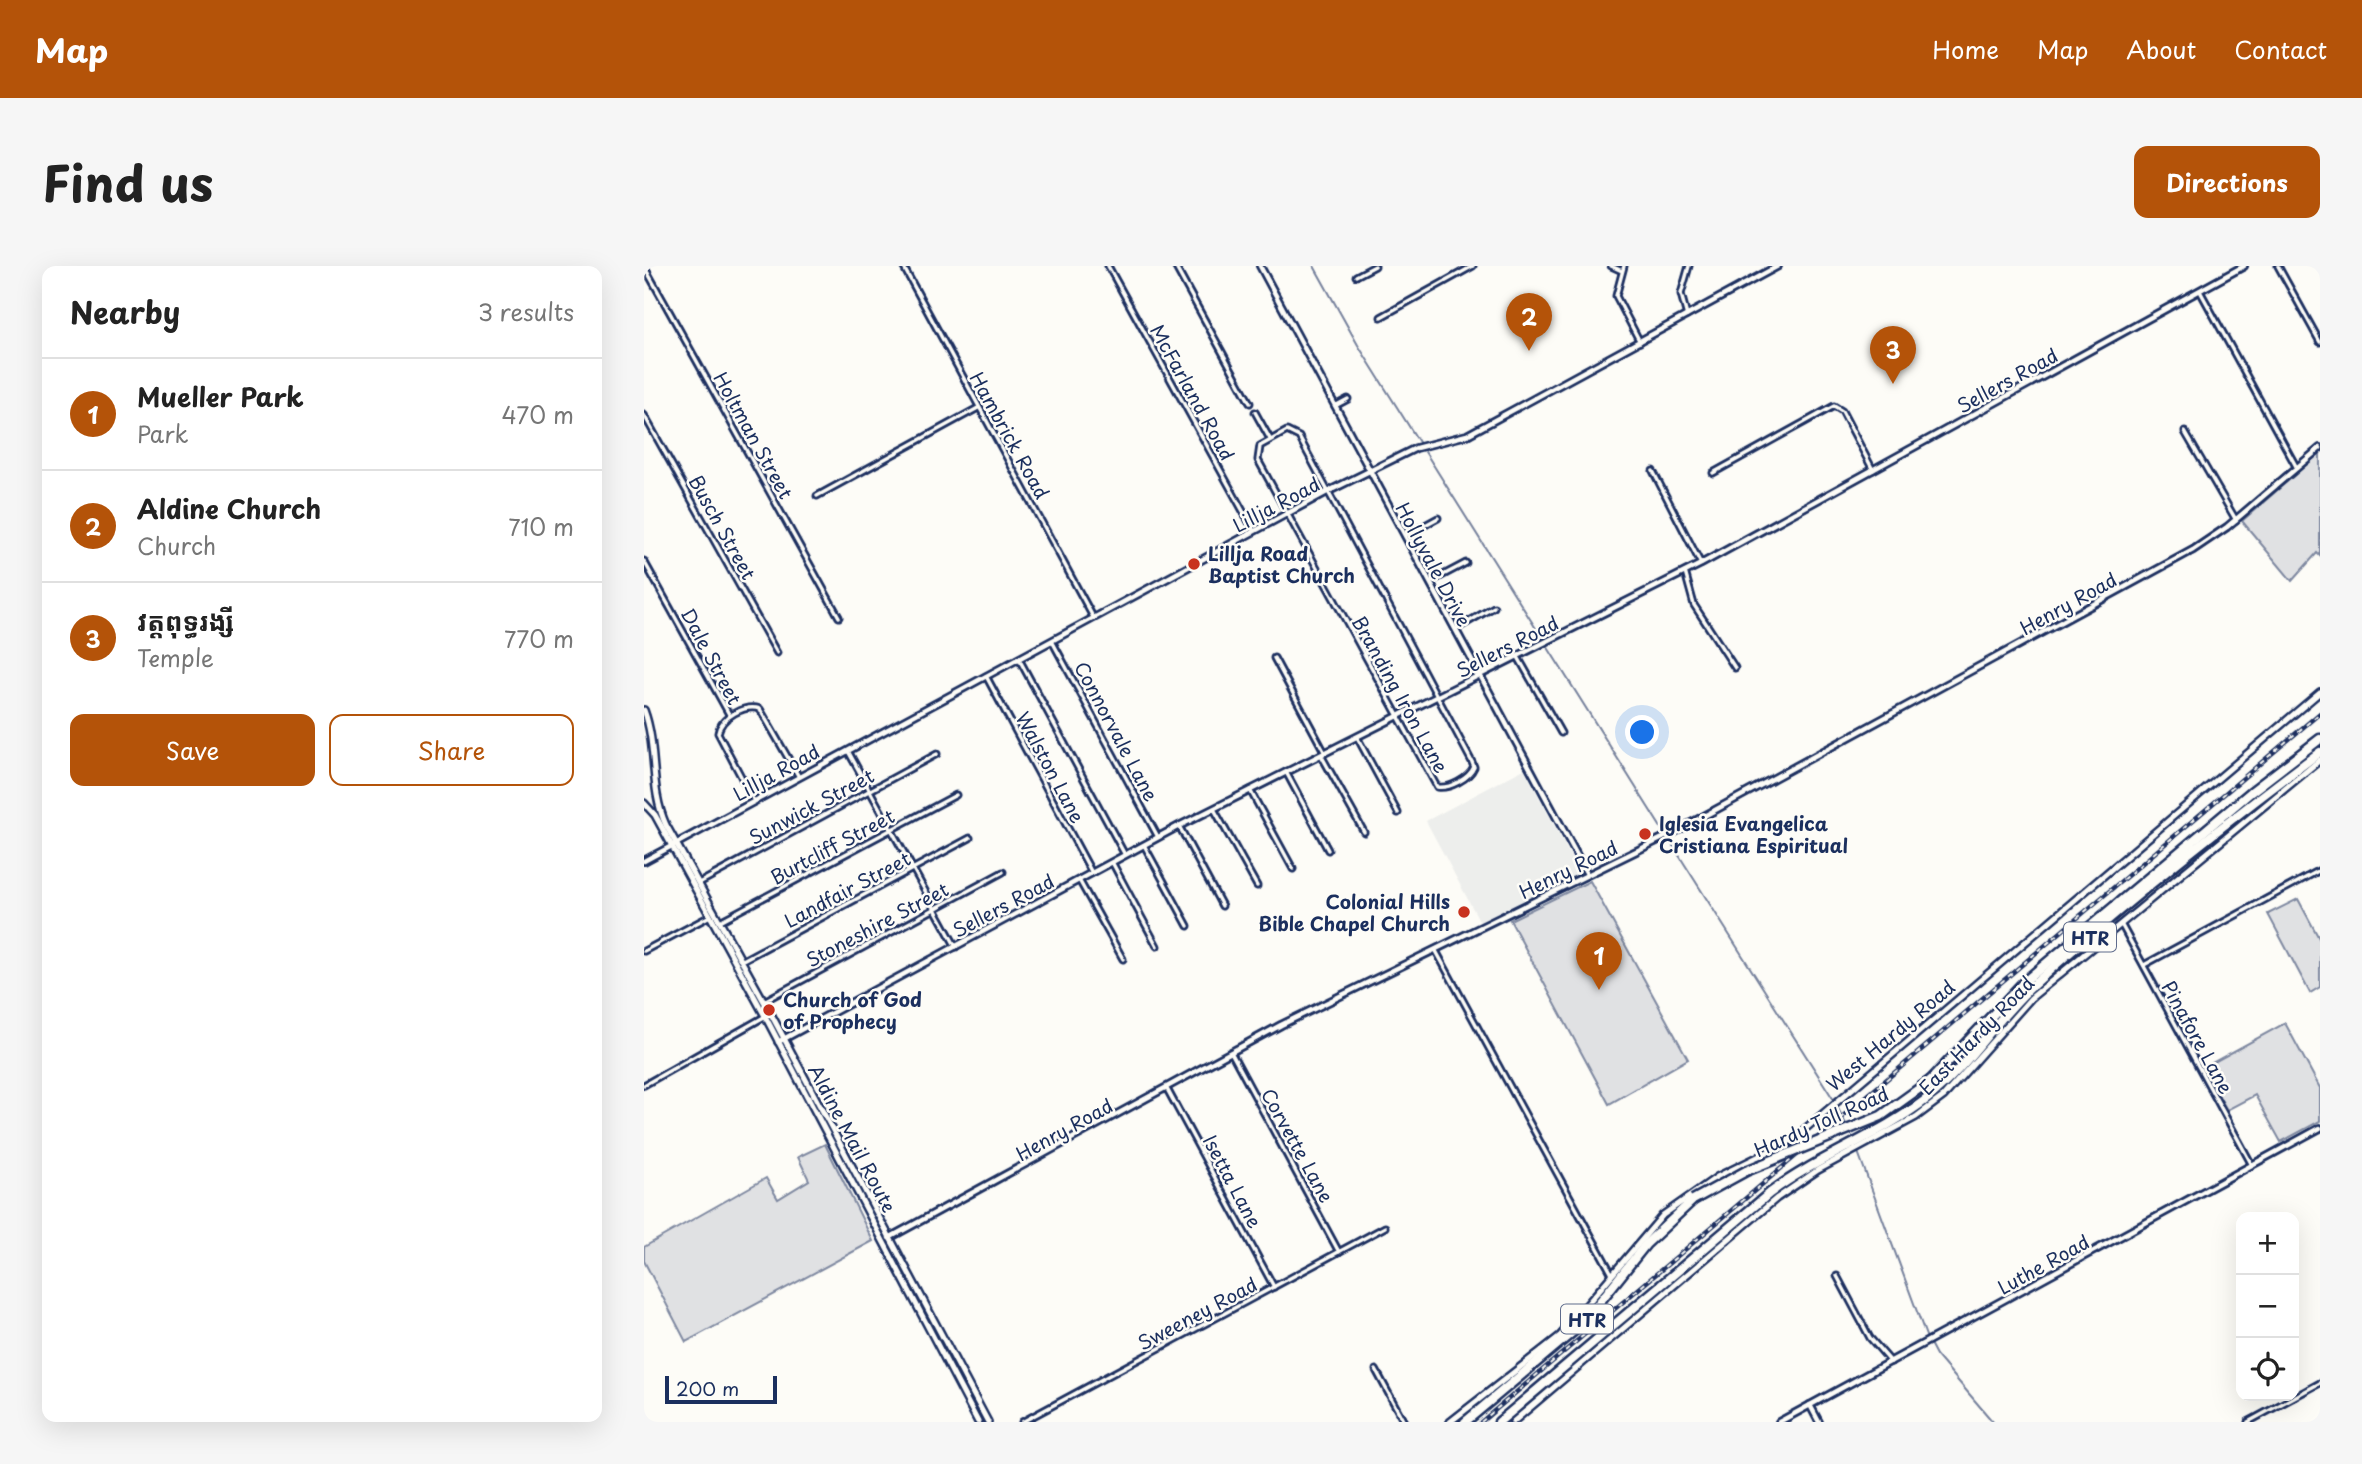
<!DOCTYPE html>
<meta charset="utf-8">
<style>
body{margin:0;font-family:"Playpen Sans","Noto Sans Khmer",sans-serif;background:#f6f6f6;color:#222}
.controls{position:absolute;right:21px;bottom:21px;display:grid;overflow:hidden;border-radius:14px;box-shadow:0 7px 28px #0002}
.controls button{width:63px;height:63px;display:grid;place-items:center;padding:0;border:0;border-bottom:2px solid #e0e0e0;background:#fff;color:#222;font:35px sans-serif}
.scale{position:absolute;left:21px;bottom:18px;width:112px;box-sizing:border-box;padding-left:7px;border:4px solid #1b2f5e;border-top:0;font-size:19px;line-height:24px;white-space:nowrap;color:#1b2f5e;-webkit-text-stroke:5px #fdfcf7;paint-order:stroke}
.you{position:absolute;left:999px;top:467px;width:24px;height:24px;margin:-18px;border:5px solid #fff;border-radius:50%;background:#1a73e8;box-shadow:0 0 0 10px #1a73e833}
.badge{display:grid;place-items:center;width:46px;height:46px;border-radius:50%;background:#b45309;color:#fff;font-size:23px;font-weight:700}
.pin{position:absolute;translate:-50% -58px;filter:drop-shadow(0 2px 4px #0008)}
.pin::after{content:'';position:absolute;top:37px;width:24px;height:21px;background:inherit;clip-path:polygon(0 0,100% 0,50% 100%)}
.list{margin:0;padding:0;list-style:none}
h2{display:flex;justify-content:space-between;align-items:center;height:91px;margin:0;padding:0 28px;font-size:30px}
h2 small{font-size:23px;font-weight:400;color:#767676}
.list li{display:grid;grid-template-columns:46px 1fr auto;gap:21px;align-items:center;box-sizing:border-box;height:112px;padding:0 28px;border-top:2px solid #e0e0e0}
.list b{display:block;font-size:26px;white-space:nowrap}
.list p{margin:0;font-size:23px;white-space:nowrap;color:#767676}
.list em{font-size:23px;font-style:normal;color:#767676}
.actions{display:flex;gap:14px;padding:21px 28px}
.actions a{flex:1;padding:16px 0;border:2px solid #b45309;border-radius:14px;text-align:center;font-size:24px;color:#b45309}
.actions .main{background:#b45309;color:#fff}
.icon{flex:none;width:38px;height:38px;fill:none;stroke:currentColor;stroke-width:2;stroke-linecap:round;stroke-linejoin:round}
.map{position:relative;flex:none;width:1676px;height:1156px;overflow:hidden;border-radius:14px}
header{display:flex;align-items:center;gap:42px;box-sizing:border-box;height:98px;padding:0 35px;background:#b45309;color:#fff}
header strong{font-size:33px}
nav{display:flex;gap:38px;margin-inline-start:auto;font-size:24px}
.intro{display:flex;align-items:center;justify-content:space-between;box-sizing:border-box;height:168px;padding:0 42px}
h1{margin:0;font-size:49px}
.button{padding:18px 32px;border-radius:14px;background:#b45309;color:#fff;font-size:24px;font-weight:700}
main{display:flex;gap:42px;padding:0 42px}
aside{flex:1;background:#fff;border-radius:14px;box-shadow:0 7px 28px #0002}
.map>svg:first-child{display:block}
.built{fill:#edeeec}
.green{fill:#e0e1e3;stroke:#7e88a0;stroke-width:2}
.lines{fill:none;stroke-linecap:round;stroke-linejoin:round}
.stream{stroke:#76819c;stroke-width:2}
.minor-casing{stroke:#1b2f5e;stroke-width:9}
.tertiary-casing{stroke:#1b2f5e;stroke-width:10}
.secondary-casing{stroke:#1b2f5e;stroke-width:10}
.motorway-casing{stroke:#1b2f5e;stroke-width:13}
.minor{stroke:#fdfcf7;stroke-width:3.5}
.tertiary{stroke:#fdfcf7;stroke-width:4.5}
.secondary{stroke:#fdfcf7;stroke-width:5}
.motorway{stroke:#fdfcf7;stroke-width:8}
.rail-casing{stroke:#1b2f5e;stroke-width:4.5}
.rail{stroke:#fdfcf7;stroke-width:2;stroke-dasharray:5;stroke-linecap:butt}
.motorway-bridge-casing{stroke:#1b2f5e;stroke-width:13;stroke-linecap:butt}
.motorway-bridge{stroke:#fdfcf7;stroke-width:8}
.poi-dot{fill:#c8321e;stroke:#fdfcf7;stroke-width:2.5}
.labels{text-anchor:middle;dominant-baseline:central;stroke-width:5;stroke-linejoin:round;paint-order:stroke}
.shield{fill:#fdfcf7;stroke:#5f6c8c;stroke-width:2}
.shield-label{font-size:18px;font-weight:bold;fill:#1b2f5e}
.street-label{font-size:19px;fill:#1b2f5e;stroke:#fdfcf7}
.poi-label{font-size:19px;font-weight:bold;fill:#1b2f5e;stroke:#fdfcf7;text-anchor:start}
</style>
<header>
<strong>Map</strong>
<nav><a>Home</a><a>Map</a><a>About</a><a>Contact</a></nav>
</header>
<div class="intro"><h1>Find us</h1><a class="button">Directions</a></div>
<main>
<aside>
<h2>Nearby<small>3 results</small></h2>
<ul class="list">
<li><span class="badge">1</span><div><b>Mueller Park</b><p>Park</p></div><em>470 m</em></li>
<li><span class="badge">2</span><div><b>Aldine Church</b><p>Church</p></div><em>710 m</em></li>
<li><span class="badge">3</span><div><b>វត្តពុទ្ធរង្សី</b><p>Temple</p></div><em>770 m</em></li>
</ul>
<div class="actions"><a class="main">Save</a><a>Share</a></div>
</aside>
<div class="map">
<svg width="1676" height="1156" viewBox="0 0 1676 1156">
<rect width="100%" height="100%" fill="#fdfcf7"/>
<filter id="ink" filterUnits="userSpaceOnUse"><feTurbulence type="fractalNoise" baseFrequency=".0143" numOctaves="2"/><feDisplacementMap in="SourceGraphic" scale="14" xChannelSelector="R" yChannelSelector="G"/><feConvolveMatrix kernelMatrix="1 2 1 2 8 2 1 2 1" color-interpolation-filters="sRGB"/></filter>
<g filter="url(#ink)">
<!-- built -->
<polygon class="built" points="880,503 936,608 836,656 782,555"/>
<!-- green -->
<g class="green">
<polygon points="1676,187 1676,290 1673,287 1648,315 1598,255"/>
<polygon points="946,615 1044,793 965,838 866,654"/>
<polygon points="1654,633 1676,674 1676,721 1666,727 1624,648"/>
<polygon points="1641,757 1676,822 1676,855 1637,876 1611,829 1583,844 1559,802"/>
<polygon points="181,878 229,975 42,1076 0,995 0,981 122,912 134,933 165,914 154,891"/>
</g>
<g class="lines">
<!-- stream -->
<g class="stream">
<polyline points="670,0 714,79 1021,568"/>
<polyline points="1024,572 1188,831 1204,862"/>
<polyline points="1214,886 1282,1070 1292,1089 1349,1156"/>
</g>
<defs>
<g id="minor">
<polyline points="0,0 195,351"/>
<polyline points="259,0 449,351"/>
<polyline points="464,0 610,265"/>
<polyline points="531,0 606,137"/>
<polyline points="967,0 978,5"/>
<polyline points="980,0 972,30 996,76"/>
<polyline points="1634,0 1676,76"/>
<polyline points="712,10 731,0"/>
<polyline points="1556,25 1653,202"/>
<polyline points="1043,50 1037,28 1045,0"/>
<polyline points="737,51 829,0"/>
<polyline points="691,140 704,133"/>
<polyline points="611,146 626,173"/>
<polyline points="0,149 133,387"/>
<path d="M 643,165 L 655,171 L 828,496 L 830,501 C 825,513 805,523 793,521 L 614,194 L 616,180 Z"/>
<polyline points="1541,166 1592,254"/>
<polyline points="1009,205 1057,298"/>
<polyline points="1069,207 1190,140 1198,145 1229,204"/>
<polyline points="173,230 334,142"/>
<polyline points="761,270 794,252"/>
<polyline points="0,295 86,450"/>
<polyline points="1041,306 1050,339 1091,402"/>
<polyline points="786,316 822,297"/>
<polyline points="812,363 850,341"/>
<polyline points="408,375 514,571"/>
<polyline points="874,391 917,467"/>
<polyline points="630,392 681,487"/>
<polyline points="375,393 481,589"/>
<polyline points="342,410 448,607"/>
<polyline points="713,471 754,547"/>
<polyline points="204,485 312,681"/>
<polyline points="677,489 720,566"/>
<polyline points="642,506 684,584"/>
<polyline points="606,524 649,603"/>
<path d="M 110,535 L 74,467 C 77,451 101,438 116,443 L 155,511"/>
<polyline points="570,543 613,620"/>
<polyline points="535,560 578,640"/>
<polyline points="500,579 544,660"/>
<polyline points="468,596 513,680"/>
<polyline points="435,614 479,693"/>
<polyline points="55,617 293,488"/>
<polyline points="76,655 312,529"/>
<polyline points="1477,658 1608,899"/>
<polyline points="0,685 66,650"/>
<polyline points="792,685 968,1008"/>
<polyline points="97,695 326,572"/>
<polyline points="1500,699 1676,604"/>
<polyline points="120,735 359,606"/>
<polyline points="587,786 695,986"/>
<polyline points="0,819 120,751"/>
<polyline points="523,823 630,1021"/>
<polyline points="1193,1010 1226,1072 1247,1096"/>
<polyline points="732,1104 760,1156"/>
<polyline points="378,1156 741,961"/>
<polyline points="1604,1156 1676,1117"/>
</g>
<g id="tertiary">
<polyline points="616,0 943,608"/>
<polyline points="0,595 683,226 772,182 823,169 1134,0"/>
<polyline points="134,776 535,560 1057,298 1600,0"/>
<polyline points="245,972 637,759 1027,568 1549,284 1583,261 1676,182"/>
<polyline points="1166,1139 1175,1156"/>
<polyline points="1135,1156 1676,862"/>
</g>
<g id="secondary">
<path d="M 0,444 C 14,482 5,522 22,559 L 127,748 L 344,1156"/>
<polyline points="0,537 11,549 121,750 334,1156"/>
<polyline points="806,1156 916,1070 1019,949 1073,911 1148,874 1676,426"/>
<polyline points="869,1156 1133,932 1174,904 1272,851 1300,830 1387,732 1676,494"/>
</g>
<g id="motorway">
<polyline points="1287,814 1380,716 1607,526 1676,473"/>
<polyline points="821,1156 938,1058 1002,978 1049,934"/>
<path d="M 855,1156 L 1126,927 C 1175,890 1235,870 1284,832 C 1323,801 1349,757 1385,723 C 1477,639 1576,561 1676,486"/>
</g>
</defs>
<!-- minor casing -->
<use href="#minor" class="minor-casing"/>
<!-- tertiary casing -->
<use href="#tertiary" class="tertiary-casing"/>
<!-- secondary casing -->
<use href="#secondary" class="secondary-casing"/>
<!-- motorway casing -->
<use href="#motorway" class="motorway-casing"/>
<!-- minor -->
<use href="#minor" class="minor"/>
<!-- tertiary -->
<use href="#tertiary" class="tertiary"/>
<!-- secondary -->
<use href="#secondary" class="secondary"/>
<!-- motorway -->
<use href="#motorway" class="motorway"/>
<defs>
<polyline id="rail" points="837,1156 1676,447"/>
</defs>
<!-- rail casing -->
<use href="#rail" class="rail-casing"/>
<!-- rail -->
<use href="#rail" class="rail"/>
<defs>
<polyline id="motorway-bridge" points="1049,934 1102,905 1237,850 1287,814"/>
</defs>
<!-- motorway-bridge casing -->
<use href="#motorway-bridge" class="motorway-bridge-casing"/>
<!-- motorway-bridge -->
<use href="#motorway-bridge" class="motorway-bridge"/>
</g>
</g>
<!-- markers -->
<g class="poi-dot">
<circle cx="550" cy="298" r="7"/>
<circle cx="1001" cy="568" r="7"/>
<circle cx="820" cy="646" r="7"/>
<circle cx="125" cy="744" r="7"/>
</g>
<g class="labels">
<!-- shield labels -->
<g class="shield">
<rect x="1420" y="656.5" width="52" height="29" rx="5"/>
<rect x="917" y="1038.5" width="52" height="29" rx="5"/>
</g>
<g class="shield-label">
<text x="1446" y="671">HTR</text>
<text x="943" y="1053">HTR</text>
</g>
<!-- street labels -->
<g class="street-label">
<text transform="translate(1363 114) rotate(-29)">Sellers Road</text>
<text transform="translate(549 126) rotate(61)">McFarland Road</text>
<text transform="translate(110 169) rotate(61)">Holtman Street</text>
<text transform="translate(366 169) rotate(61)">Hambrick Road</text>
<text transform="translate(632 238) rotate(-28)">Lillja Road</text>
<text transform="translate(79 261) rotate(61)">Busch Street</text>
<text transform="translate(790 298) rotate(62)">Hollyvale Drive</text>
<text transform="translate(1424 337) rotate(-29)">Henry Road</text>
<text transform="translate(863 380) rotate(-27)">Sellers Road</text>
<text transform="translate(68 390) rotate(62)">Dale Street</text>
<text transform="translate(757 428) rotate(61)">Branding Iron Lane</text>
<text transform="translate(473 465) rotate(62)">Connorvale Lane</text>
<text transform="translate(407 501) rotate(62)">Walston Lane</text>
<text transform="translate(132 506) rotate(-29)">Lillja Road</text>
<text transform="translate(167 540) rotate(-28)">Sunwick Street</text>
<text transform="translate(188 580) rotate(-28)">Burtcliff Street</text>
<text transform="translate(924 603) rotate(-26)">Henry Road</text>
<text transform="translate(203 623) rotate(-28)">Landfair Street</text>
<text transform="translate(359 639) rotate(-28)">Sellers Road</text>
<text transform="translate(233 658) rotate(-28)">Stoneshire Street</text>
<text transform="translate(1246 769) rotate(-40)">West Hardy Road</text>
<text transform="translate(1332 769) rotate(-46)">East Hardy Road</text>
<text transform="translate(1554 771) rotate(61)">Pinafore Lane</text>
<text transform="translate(1177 855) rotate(-24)">Hardy Toll Road</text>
<text transform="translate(420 863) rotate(-29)">Henry Road</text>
<text transform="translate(209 872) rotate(62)">Aldine Mail Route</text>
<text transform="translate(654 879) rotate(61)">Corvette Lane</text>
<text transform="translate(589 915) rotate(62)">Isetta Lane</text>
<text transform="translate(1399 998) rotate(-29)">Luthe Road</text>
<text transform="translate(553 1047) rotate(-28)">Sweeney Road</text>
</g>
<!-- poi labels -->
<g class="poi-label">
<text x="564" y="287">Lillja Road<tspan x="564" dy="22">Baptist Church</tspan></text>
<text x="1015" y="557">Iglesia Evangelica<tspan x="1015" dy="22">Cristiana Espiritual</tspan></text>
<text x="806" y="635" text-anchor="end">Colonial Hills<tspan x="806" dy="22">Bible Chapel Church</tspan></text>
<text x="139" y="733">Church of God<tspan x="139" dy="22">of Prophecy</tspan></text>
</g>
</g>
</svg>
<div class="controls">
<button>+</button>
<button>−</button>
<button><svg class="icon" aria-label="locate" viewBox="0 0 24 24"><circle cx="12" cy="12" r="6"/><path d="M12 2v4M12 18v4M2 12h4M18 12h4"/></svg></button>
</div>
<div class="scale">200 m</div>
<div class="you"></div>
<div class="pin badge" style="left:955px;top:724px">1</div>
<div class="pin badge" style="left:885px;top:85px">2</div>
<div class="pin badge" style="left:1249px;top:118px">3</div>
</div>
</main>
